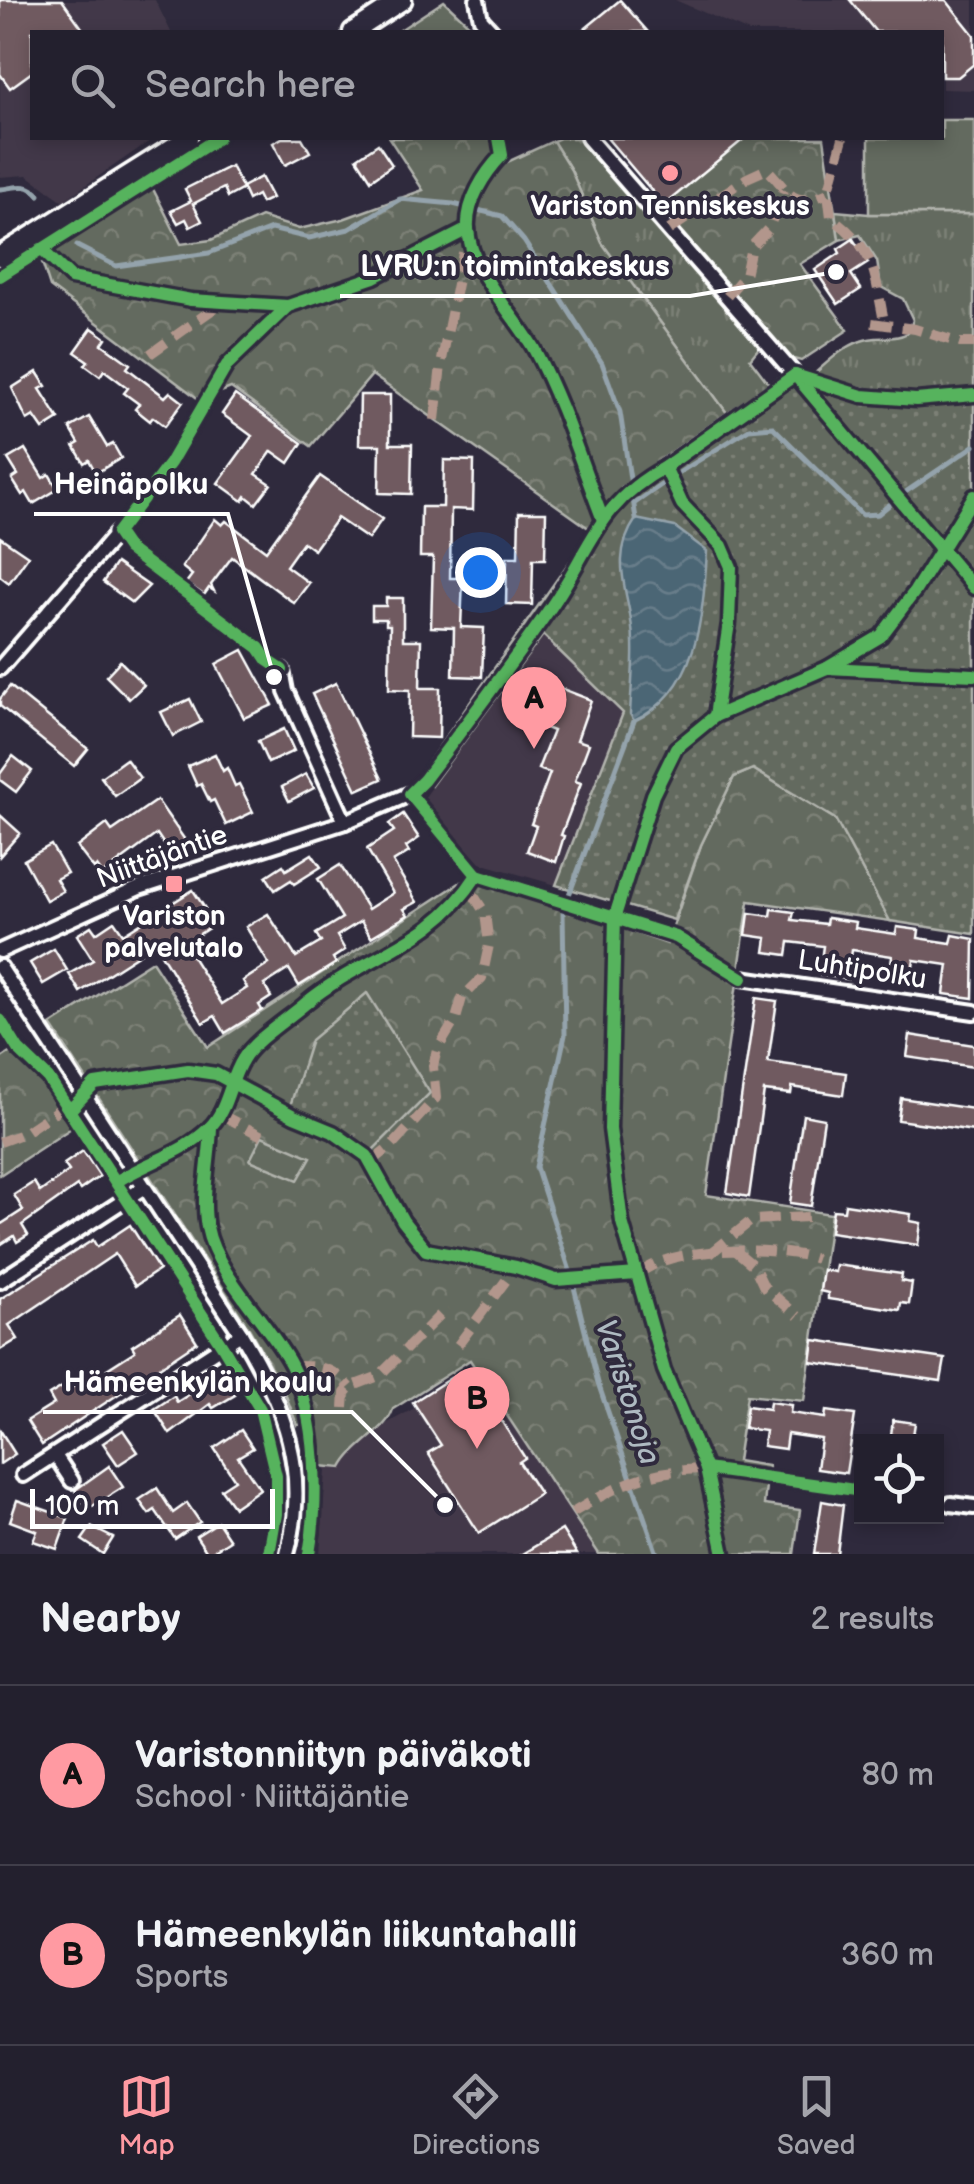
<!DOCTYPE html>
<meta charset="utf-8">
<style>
body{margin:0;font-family:"Balsamiq Sans",sans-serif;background:#2b2836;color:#f1f3f6}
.controls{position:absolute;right:30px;bottom:30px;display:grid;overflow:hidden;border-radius:0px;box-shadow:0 5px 15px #0003}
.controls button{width:90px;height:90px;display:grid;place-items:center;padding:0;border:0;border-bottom:2px solid #403e4a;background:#23202e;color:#f1f3f6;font:50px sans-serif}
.scale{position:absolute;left:30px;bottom:25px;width:245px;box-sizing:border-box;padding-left:10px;border:5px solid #fff;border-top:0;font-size:28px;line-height:35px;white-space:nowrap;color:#fff;-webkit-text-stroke:8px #2f2a3d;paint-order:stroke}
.you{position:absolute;left:480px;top:572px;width:35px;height:35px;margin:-25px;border:8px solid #fff;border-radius:50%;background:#1a73e8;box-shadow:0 0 0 15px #1a73e833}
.badge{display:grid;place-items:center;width:65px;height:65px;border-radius:50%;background:#ff9aa2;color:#111;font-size:32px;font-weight:700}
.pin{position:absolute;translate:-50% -82px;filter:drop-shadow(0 2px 5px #0008)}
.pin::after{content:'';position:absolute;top:52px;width:35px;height:30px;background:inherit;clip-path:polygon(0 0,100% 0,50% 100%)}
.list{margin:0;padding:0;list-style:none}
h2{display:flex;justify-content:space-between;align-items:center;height:130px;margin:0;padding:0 40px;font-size:42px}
h2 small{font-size:32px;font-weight:400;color:#a3a3aa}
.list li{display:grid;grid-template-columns:65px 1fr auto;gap:30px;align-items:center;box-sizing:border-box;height:180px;padding:0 40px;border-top:2px solid #403e4a}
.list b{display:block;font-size:38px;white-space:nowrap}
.list p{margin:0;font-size:32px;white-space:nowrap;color:#a3a3aa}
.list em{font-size:32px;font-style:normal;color:#a3a3aa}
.icon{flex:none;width:55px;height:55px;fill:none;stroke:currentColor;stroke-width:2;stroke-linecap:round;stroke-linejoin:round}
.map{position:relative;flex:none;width:974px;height:1554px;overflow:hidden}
.search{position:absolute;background:#23202e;box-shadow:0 5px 15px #0003;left:30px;right:30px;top:30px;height:110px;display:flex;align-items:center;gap:25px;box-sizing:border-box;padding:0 35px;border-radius:0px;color:#a3a3aa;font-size:38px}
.sheet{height:490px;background:#23202e}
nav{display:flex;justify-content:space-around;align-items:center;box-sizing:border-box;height:140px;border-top:2px solid #403e4a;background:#23202e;font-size:28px;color:#a3a3aa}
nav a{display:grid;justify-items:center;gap:5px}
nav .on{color:#ff9aa2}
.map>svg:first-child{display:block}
.built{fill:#423848}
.grass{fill:url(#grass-tufts);stroke:#b2b4ae;stroke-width:2.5}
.forest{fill:url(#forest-crowns);stroke:#b2b4ae;stroke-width:2.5}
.park{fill:url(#park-dots);stroke:#b2b4ae;stroke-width:2.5}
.pitch{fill:#646a5e;stroke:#b2b4ae;stroke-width:2.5}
.water{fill:url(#water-waves);stroke:#94a3ac;stroke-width:2.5}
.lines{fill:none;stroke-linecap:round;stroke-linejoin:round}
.stream{stroke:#94a3ac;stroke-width:5}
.building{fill:#705a60;stroke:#fff;stroke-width:2.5}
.minor-casing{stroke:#fff;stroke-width:20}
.secondary-casing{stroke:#fff;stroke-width:25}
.minor{stroke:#2f2a3d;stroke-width:12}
.secondary{stroke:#2f2a3d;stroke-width:18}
.quiet{stroke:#b2968c;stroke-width:10;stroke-dasharray:20 10;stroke-linecap:butt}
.cycleway-casing{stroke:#2f2a3d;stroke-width:19}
.cycleway{stroke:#56b35d;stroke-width:12}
.poi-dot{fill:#ff9aa2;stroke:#2f2a3d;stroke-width:4}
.labels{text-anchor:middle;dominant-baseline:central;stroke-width:8;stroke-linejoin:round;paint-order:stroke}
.poi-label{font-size:28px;font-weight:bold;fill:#fff;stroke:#2f2a3d}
.street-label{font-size:28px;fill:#fff;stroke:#2f2a3d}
.water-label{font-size:30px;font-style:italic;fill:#aebac1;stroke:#2f2a3d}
.leader{fill:none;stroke:#fff;stroke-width:4}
.callout-dot{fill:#fff;stroke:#2f2a3d;stroke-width:4}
.callout-label{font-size:30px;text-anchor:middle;font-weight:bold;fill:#fff;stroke:#2f2a3d;stroke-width:8;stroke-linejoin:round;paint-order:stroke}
</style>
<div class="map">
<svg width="974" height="1554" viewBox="0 0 974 1554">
<defs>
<pattern id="grass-tufts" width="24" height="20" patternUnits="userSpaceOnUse" patternTransform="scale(2.5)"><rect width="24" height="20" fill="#646a5e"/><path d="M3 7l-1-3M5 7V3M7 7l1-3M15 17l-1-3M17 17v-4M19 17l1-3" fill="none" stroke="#7b8076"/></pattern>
<pattern id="forest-crowns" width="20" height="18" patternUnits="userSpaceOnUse" patternTransform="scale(2.5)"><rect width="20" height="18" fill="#646a5e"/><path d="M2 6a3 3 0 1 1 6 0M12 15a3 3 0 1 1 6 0" fill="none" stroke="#7b8076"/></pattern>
<pattern id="park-dots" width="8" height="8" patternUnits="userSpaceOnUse" patternTransform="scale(2.5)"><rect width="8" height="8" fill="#646a5e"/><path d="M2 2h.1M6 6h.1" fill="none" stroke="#7b8076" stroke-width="1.8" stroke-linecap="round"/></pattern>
<pattern id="water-waves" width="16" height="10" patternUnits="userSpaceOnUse" patternTransform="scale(2.5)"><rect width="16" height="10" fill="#4c6675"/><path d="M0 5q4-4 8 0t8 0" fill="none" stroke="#677d8a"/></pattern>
</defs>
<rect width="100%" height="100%" fill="#2f2a3d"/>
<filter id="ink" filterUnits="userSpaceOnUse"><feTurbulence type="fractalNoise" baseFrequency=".01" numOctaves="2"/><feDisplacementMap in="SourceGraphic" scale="20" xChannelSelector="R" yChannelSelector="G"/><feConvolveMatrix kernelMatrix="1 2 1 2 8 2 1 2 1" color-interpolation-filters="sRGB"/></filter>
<g filter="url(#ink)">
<!-- built -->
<g class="built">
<polygon points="0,0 155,0 171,32 32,32 32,138 154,138 63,201 27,175 0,177"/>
<polygon points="675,0 974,0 974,90 942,89 942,32 749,32"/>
<polygon points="543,635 623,712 556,885 480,863 422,801"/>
<polygon points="479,1372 599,1554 320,1554 327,1457"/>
</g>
<!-- grass -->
<g class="grass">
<polygon points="560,138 581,138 762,344 750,359 769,384 727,413 602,243 571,170 553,141"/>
<path d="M 835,211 L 869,214 L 974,214 L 974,391 C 907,397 878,395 814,374 C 828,362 843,347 861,341 C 877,335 893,341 908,333 L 913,320 L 903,299 L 881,287 L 877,261 L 860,235 L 839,240 Z"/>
</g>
<!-- forest -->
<g class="forest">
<polygon points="444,1 477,32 397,32 403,28"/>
<polygon points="389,138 496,138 501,165 553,141 571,170 602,243 727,413 622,487 590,529 372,375 311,446 231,388 200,400 50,287 40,256 152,187 181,244 211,240 261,217 299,229 343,219 423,190"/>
<polygon points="737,138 824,138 839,240 800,264 848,330 801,361 786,357 658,208 739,142"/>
<path d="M 753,769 L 835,819 L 890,921 L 749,901 L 706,1195 L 831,1214 L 804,1401 L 747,1395 L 737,1461 L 768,1466 L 764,1505 L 800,1510 L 794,1554 L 599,1554 L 470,1360 L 393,1409 C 388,1430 354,1444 342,1468 L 320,1466 L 311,1423 L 297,1425 L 285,1393 L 250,1330 L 51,1025 L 152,961 L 208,1047 L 461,882 L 488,882 L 667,944 L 701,845 L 734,777 Z"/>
<polygon points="11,1052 43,1080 73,1127 0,1175 0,1059"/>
</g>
<!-- park -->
<g class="park">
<polygon points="793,367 862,389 913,397 974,391 974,934 890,921 835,819 753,769 734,777 701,845 674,920 556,885 623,713 543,635 431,786 418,776 622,487"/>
<polygon points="367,993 430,1093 367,1156 333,1132 294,1116 290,1106 311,1040"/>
</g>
<!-- pitch -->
<g class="pitch">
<polygon points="942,120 974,120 974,214 869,214 869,138 942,138"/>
<polygon points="262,1136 311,1157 298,1180 250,1160"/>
</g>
<!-- water -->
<path class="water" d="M 636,519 L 675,527 L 707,551 C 703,614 699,691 634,721 L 630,714 C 631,690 634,666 633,642 C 633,598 606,562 636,519 Z"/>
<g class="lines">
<!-- stream -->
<g class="stream">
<path d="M 0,189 C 15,188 27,181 39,195"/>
<polyline points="77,246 116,266 209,253 271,229 309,238 349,229 400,199 453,204 502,216 524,241 602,363 620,412 636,519"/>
<polyline points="680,472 749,429 773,427 862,515 878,514 889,505"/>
<polyline points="907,491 974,446"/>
<polyline points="635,503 661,485"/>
<polyline points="634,721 563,911 565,1035 536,1167 570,1271 598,1383 657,1554"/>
</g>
</g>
<!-- building -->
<g class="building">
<polygon points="0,0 62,0 85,32 32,32 32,72 10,88 0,74"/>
<polygon points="620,0 648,32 581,32"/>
<polygon points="850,0 946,0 974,35 974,64 958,77 942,77 942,32 876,32"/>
<polygon points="282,138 302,138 310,152 285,165 273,143"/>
<polygon points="607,138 745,138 664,205"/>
<polygon points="378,144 392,165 371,180 357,158"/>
<polygon points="231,166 243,189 228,197 224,188 193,204 202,221 190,227 186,219 178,223 171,211 191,201 185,189"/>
<polygon points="261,177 272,198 261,203 257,195 248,200 242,187"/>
<polygon points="853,239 868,263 851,274 861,289 838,304 815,270 840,253 838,249"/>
<polygon points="92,328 106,338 102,344 130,364 127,368 165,397 170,392 183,402 165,426 153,417 150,421 135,409 139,404 124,393 128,388 104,370 100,376 85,365 88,361 75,352"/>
<polygon points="37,372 46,386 40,389 59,419 43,429 34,416 27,420 12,388"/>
<polygon points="235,395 302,443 289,463 272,451 256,474 271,484 256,504 246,496 243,501 218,483 252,436 222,414"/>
<polygon points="360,395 390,395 390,444 412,444 411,494 379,493 380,445 359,445"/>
<polygon points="89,417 107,447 113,444 121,458 96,473 89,460 84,463 74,446 79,443 70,428"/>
<polygon points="25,449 43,478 49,474 58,489 33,504 26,492 22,495 12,479 18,475 8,459"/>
<polygon points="444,460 474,461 473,510 451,509 450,578 463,578 461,627 484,628 482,677 453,676 454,628 431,627 433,557 420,557 421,507 443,507"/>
<polygon points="320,476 382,519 368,539 337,518 314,550 303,542 286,566 309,583 294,603 232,557 211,585 214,591 209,588 204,595 186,583 192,575 182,567 215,519 222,525 226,521 266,551"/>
<polygon points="519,512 546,512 545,559 533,559 532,605 506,604 507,557 518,557"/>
<polygon points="0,537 28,556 9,583 0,576"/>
<polygon points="116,563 149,586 132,603 103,582"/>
<polygon points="386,598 403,598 403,640 421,640 420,688 440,688 439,738 409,737 410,690 389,689 390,625 386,625 386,619 372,619 372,606 386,606"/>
<polygon points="243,650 273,705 244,718 216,664"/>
<polygon points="120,661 144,685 129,699 106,676"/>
<polygon points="336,683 382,779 357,790 312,694"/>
<polygon points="10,686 88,749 74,766 0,706 0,699"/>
<polygon points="557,687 591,700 577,740 589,744 575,781 581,783 561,835 564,836 556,862 527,851 536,826 531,824 550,773 538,769 553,731 543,727"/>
<polygon points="190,699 201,722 173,736 161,712"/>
<polygon points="284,729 294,751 268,763 258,741"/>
<polygon points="215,754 223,771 227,768 235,786 239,784 253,812 226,825 214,800 210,802 201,784 197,786 188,766"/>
<polygon points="13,756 32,771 16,792 0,780 0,774"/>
<polygon points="126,759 140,778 115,796 101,777"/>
<polygon points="306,774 314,788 289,801 282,787"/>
<polygon points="157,800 187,843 171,855 157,834 103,874 97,866 94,869 77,847 107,824 112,831"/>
<polygon points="403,814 419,838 406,847 409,852 393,862 417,902 404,909 408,915 371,937 361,921 337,936 345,950 333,958 336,963 299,986 289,969 264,985 271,997 259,1005 262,1010 225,1033 215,1016 203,1023 155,944 80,992 69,974 93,960 77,935 91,926 96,933 114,921 123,934 193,890 215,924 184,944 222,1004 247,988 243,981 269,964 246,927 268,914 296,957 321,942 316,934 342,918 318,879 340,865 368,909 393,893 367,849 394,831 389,824"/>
<polygon points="0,815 20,833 0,856"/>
<polygon points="51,845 67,873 56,879 63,891 46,900 24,860"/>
<polygon points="312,854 321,867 294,884 291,880 275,890 266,876 283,865 286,870"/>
<polygon points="772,909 794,912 792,920 826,924 827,918 856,922 855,928 896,934 897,927 919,930 918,938 951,943 953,935 974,939 973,998 944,994 948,965 914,960 912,974 890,970 892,956 852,950 848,979 819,975 823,946 789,942 787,955 765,952 767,938 746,935 749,913 771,916"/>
<polygon points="54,949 67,970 43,984 30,963"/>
<polygon points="756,998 777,1001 768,1062 846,1073 843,1095 792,1087 791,1094 764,1091 749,1197 727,1193"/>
<polygon points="910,1035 974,1045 974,1067 907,1057"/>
<polygon points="901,1098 974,1109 974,1131 898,1120"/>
<polygon points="803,1115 824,1119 811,1206 790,1203"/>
<polygon points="83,1151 100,1176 80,1190 77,1186 22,1225 28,1235 17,1242 14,1236 0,1245 0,1225 23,1210 14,1195 34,1182 40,1192 69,1171 64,1164"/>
<polygon points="845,1204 911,1214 910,1221 921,1223 918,1245 830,1232 833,1210 844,1211"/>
<polygon points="130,1225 159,1270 135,1286 115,1254 9,1325 18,1339 0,1350 0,1299 93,1240 97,1247"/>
<polygon points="836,1265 902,1274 901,1281 912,1283 909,1304 901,1303 900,1310 828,1299 828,1293 820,1291 823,1270 835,1272"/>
<polygon points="180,1315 197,1342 42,1445 27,1421 54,1404 49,1395 64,1386 67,1391 97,1371 99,1374 135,1351 132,1346"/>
<polygon points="814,1340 945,1359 941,1381 811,1362"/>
<polygon points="218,1368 235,1395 213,1408 210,1404 170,1434 154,1409 174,1396 177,1402 201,1387 197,1381"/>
<polygon points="460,1372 479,1402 486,1397 525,1458 519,1462 540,1494 479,1533 428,1453 441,1445 413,1402"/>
<polygon points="770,1402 791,1405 790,1413 825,1418 826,1411 855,1415 846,1473 817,1469 821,1439 787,1434 785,1449 763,1446 765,1431 744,1428 747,1406 769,1409"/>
<polygon points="893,1420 915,1423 912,1442 890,1442"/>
<polygon points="0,1430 15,1454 0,1464"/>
<polygon points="123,1430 138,1452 118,1465 103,1443"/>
<polygon points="241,1430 253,1448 238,1457 260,1489 234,1507 221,1489 235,1480 214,1448"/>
<polygon points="109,1466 123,1487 88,1509 75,1490"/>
<polygon points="157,1488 173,1513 187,1503 200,1522 175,1539 155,1510 149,1514 139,1500"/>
<polygon points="17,1500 68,1518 57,1549 33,1541 37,1531 10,1521"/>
<polygon points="822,1501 843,1505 837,1554 814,1554"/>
<polygon points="218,1522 230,1540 208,1554 196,1536"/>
<polygon points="91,1527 113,1538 103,1554 82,1540"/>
<polygon points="562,1530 577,1554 522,1554"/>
</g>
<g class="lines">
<defs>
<g id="minor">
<polyline points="477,0 481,19 493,32"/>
<polyline points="588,138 795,375"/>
<polyline points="0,668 117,533"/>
<polyline points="282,670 286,691 345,822"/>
<polyline points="0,951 139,888 345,822 410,794"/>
<path d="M 0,967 L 241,1334 C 284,1405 310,1471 287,1554"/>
<polyline points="742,978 974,1012"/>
<polyline points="0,1281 143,1188"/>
<polyline points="55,1455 72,1481"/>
<polyline points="23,1475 241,1334"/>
<polyline points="951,1504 974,1507"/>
</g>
<g id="secondary">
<polyline points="353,32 402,0"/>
<polyline points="0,256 188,138"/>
</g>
</defs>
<!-- minor casing -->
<use href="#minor" class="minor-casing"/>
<!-- secondary casing -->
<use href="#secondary" class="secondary-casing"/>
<!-- minor -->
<use href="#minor" class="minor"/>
<!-- secondary -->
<use href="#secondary" class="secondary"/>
<!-- quiet -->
<g class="quiet">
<path d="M 843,138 L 828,193 L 831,217 C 874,250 873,265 883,316"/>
<path d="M 669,230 L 747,178 L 767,169 C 791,193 791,209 828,193"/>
<polyline points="727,296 745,275 751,247 769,228 784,190"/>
<polyline points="872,323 915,329 960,343 974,343"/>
<polyline points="150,354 223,302"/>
<polyline points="435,420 441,365 466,238"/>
<polyline points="220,1114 262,1136"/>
<polyline points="0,1142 22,1134 65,1105"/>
<polyline points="370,1163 393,1145 436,1098 433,1066 437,1050 456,1019 462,998 482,978 489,945 485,913 469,888"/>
<polyline points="736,1251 754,1266 764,1287 798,1316"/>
<polyline points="710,1254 752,1220 808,1217"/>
<path d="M 637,1274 C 646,1269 656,1263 666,1260 C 700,1248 782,1247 816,1259"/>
<polyline points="458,1345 516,1267"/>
<path d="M 291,1366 C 319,1366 330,1365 350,1387"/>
<polyline points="344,1408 345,1393 350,1387 379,1376 447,1308"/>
<path d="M 572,1513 C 623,1483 645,1470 706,1469"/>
</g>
<defs>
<g id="cycleway">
<path d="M 499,138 L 502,155 C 484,174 466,202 468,229 C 471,273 513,312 534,349 C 563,403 581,463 603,520"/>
<polyline points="41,249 71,278 191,300 288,306 374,277 468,229"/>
<polyline points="0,276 218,138"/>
<polyline points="795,375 974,588"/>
<polyline points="827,668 974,675"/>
<polyline points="282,670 267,660 259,648 128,549 117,533 170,463 227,365 288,306"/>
<polyline points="715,716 729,623 731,567 722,546 682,504 665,467 795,375 862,396 916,400 974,395"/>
<path d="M 477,875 L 410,794 L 424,780 C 467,723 510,666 551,607 C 592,548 596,505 665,467"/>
<polyline points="0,1020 18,1049 48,1078 223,1347 260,1409 276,1476 276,1514 269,1554"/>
<polyline points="69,1111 95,1084 188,1070 216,1074 294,1116 333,1132 367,1156 403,1221 426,1250 516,1267 556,1280 637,1274"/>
<path d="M 211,1127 C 210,1159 201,1196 207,1227 C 216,1275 269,1323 291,1365 C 317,1415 319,1500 309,1554"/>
<path d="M 116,1182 C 146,1162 183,1154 209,1128 C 228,1110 229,1081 243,1059 C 254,1040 289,1018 306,1003 C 367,953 432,946 477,875 L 676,937 L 742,978"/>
<polyline points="706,1469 862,1491"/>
<polyline points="724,1554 706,1469 664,1370 622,1222 610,1129 615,916 653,795 676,748 715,716 827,668 881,636 915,591 974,496"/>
</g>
</defs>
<!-- cycleway casing -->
<use href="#cycleway" class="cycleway-casing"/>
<!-- cycleway -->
<use href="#cycleway" class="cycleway"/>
</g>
</g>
<!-- markers -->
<g class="poi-dot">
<circle cx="670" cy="173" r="10"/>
<rect x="164" y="874" width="20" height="20" rx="5"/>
</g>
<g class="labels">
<!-- poi labels -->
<g class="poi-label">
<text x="670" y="206">Variston Tenniskeskus</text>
<text x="174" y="916">Variston<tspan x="174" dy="32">palvelutalo</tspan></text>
</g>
<!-- street labels -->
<g class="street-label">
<text transform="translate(162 857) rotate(-20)">Niittäjäntie</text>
<text transform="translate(862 970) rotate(9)">Luhtipolku</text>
</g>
<!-- water labels -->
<g class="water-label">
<text transform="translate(627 1392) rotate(72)">Varistonoja</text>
</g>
</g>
<!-- callouts -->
<path class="leader" d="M836 272L690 296H340M274 677L228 514H34M445 1505L352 1412H43"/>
<g class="callout-dot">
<circle cx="836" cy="272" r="10"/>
<circle cx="274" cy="677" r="10"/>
<circle cx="445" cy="1505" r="10"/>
</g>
<g class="callout-label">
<text x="515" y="276">LVRU:n toimintakeskus</text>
<text x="131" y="494">Heinäpolku</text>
<text x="198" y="1392">Hämeenkylän koulu</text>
</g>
</svg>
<div class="controls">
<button><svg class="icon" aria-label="locate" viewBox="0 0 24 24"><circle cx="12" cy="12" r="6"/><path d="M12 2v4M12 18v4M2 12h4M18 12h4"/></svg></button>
</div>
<div class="scale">100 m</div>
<div class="you"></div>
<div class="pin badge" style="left:534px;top:749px">A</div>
<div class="pin badge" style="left:477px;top:1449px">B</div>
<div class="search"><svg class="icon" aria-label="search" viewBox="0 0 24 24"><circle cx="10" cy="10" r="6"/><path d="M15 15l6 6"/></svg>Search here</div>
</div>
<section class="sheet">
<h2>Nearby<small>2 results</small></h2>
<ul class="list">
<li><span class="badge">A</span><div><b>Varistonniityn päiväkoti</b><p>School · Niittäjäntie</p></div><em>80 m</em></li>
<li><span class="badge">B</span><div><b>Hämeenkylän liikuntahalli</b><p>Sports</p></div><em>360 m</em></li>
</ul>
</section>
<nav>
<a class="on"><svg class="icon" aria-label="map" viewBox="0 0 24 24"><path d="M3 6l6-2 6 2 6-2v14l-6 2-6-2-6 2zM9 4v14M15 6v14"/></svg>Map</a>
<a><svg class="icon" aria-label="directions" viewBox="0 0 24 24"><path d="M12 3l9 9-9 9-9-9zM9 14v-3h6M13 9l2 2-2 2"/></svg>Directions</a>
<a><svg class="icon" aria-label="saved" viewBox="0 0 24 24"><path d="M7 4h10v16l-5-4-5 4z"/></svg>Saved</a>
</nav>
